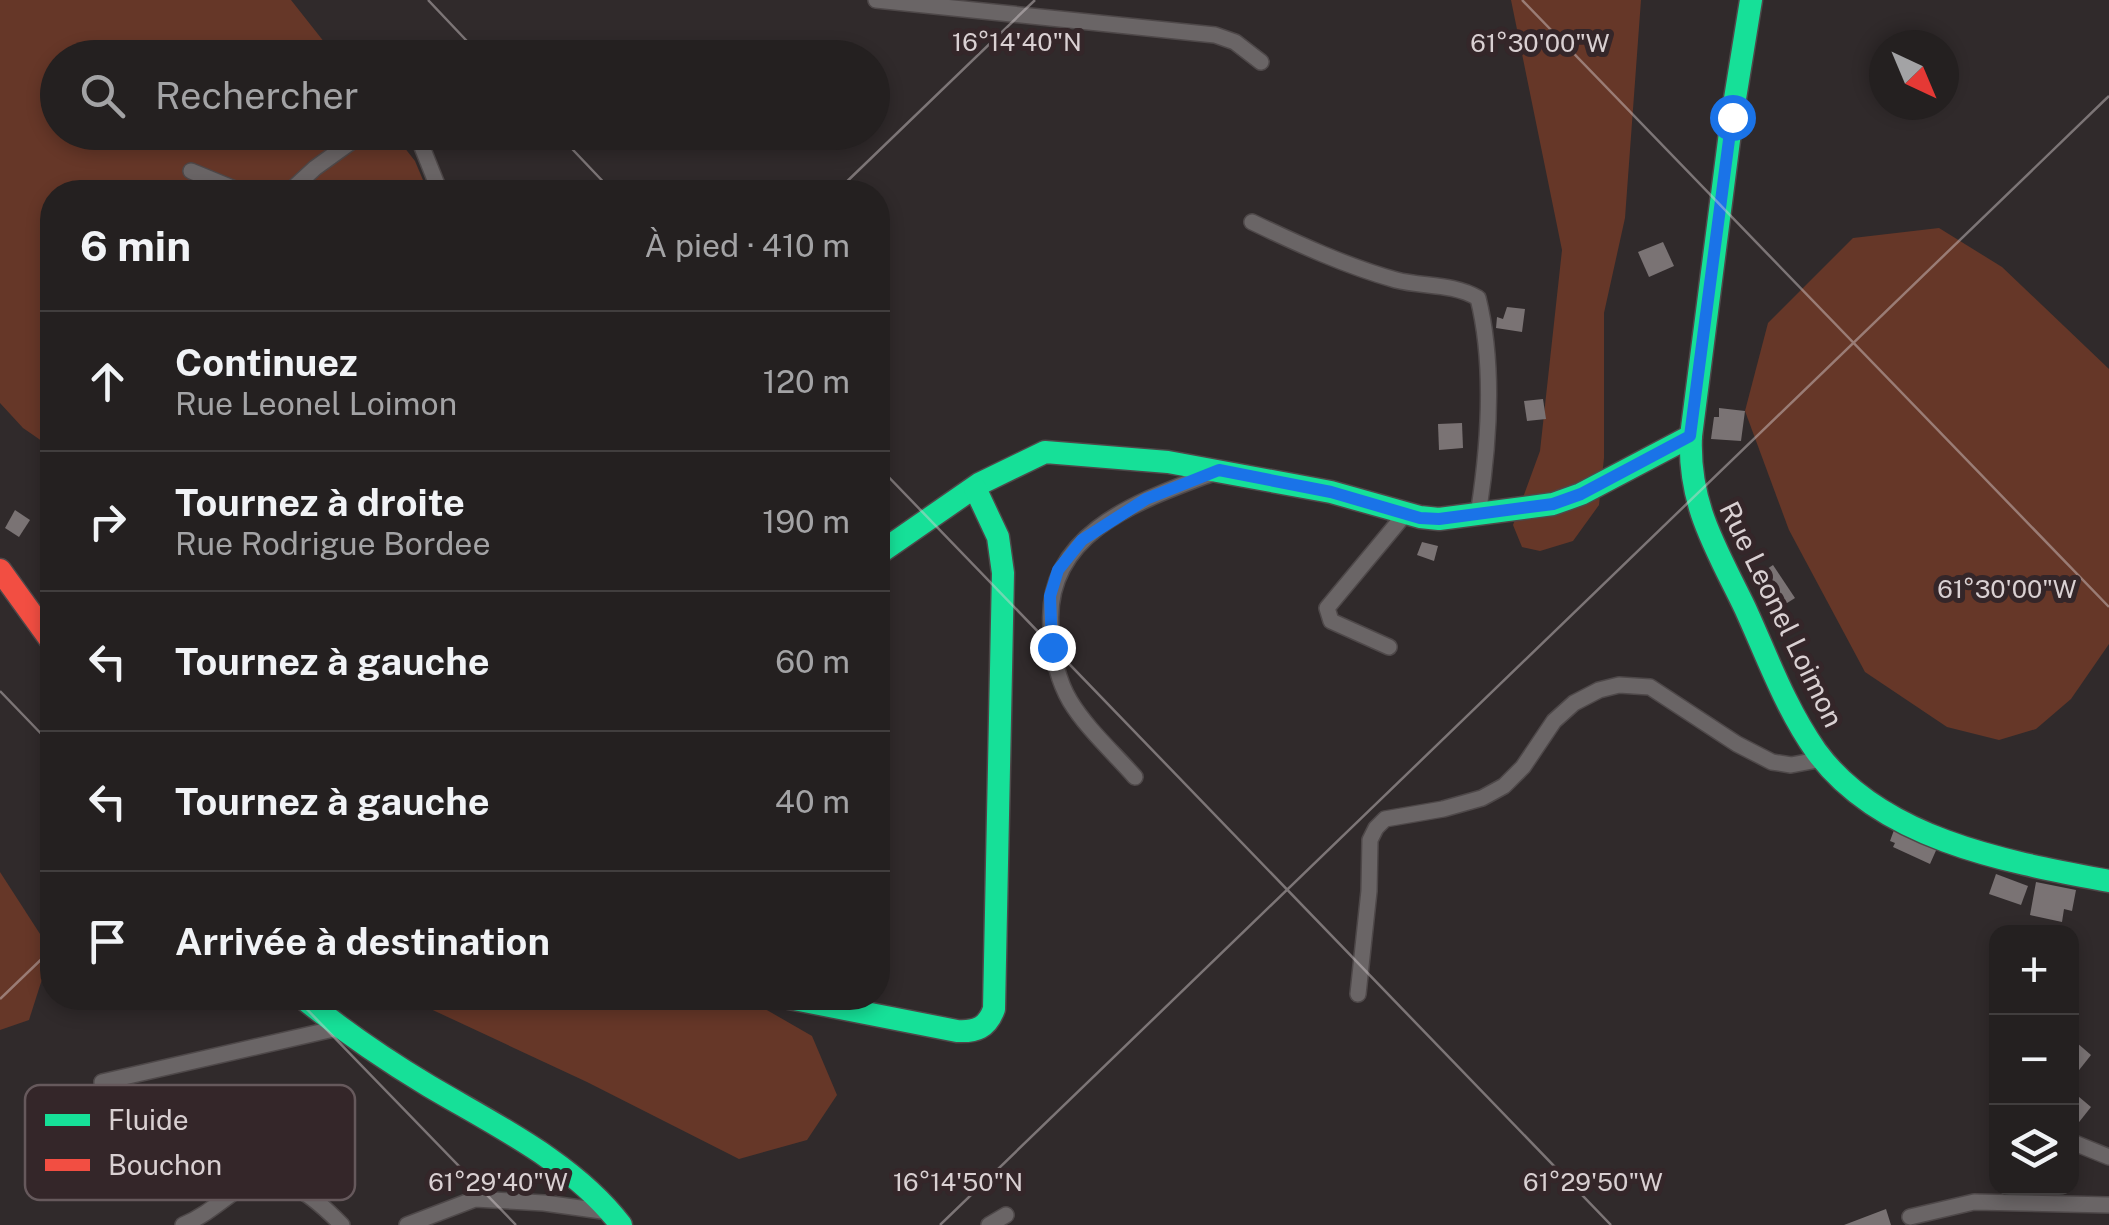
<!DOCTYPE html>
<html lang="fr">
<meta charset="utf-8">
<style>
body{margin:0;font-family:"Public Sans",sans-serif;background:#2c2829;color:#f1f3f6}
.controls{position:absolute;right:30px;bottom:30px;display:grid;overflow:hidden;border-radius:20px;box-shadow:0 5px 15px #0003}
.controls button{width:90px;height:90px;display:grid;place-items:center;padding:0;border:0;border-bottom:2px solid #413e3e;background:#242020;color:#f1f3f6;font:50px sans-serif}
.compass{position:absolute;left:1869px;top:30px;width:90px;height:90px;border-radius:50%;background:#242020;box-shadow:0 5px 15px #0003;rotate:136deg}
.stop{position:absolute;width:30px;height:30px;margin:-22px;border:8px solid #1a73e8;border-radius:50%;background:#fff}
.stop.end{background:#1a73e8;border-color:#fff;box-shadow:0 2px 10px #0008}
.list{margin:0;padding:0;list-style:none}
h2{display:flex;justify-content:space-between;align-items:center;height:130px;margin:0;padding:0 40px;font-size:42px}
h2 small{font-size:32px;font-weight:400;color:#a3a3a5}
.list li{display:grid;grid-template-columns:65px 1fr auto;gap:30px;align-items:center;box-sizing:border-box;height:140px;padding:0 40px;border-top:2px solid #413e3e}
.list b{display:block;font-size:38px;white-space:nowrap}
.list p{margin:0;font-size:32px;white-space:nowrap;color:#a3a3a5}
.list em{font-size:32px;font-style:normal;color:#a3a3a5}
.icon{flex:none;width:55px;height:55px;fill:none;stroke:currentColor;stroke-width:2;stroke-linecap:round;stroke-linejoin:round}
.map{position:relative;flex:none;width:2109px;height:1225px;overflow:hidden}
.search{position:absolute;background:#242020;box-shadow:0 5px 15px #0003;left:40px;top:40px;width:850px;height:110px;display:flex;align-items:center;gap:25px;box-sizing:border-box;padding:0 35px;border-radius:55px;color:#a3a3a5;font-size:38px}
.panel{position:absolute;background:#242020;box-shadow:0 5px 15px #0003;left:40px;top:180px;width:850px;height:830px;border-radius:40px}
.map>svg:first-child{display:block}
.green{fill:#663728}
.building{fill:#7a7374}
.lines{fill:none;stroke-linecap:round;stroke-linejoin:round}
.street-casing{stroke:#4e4849;stroke-width:18}
.fast-casing{stroke:#4e4849;stroke-width:25}
.jam-casing{stroke:#4e4849;stroke-width:25}
.street{stroke:#6a6566;stroke-width:15}
.fast{stroke:#16e098;stroke-width:22}
.jam{stroke:#f24e42;stroke-width:22}
.route{stroke:#1a73e8;stroke-width:12}
.ticks{fill:none;stroke:#d9d0d2;stroke-width:2.5;stroke-opacity:0.45}
.labels{text-anchor:middle;dominant-baseline:central;stroke-width:10;stroke-linejoin:round;paint-order:stroke}
.street-label{font-size:28px;fill:#d9d0d2;stroke:#342629}
.key{fill:#342629;stroke:#66595c;stroke-width:2.5}
.key-label{font-size:28px;fill:#d9d0d2}
.ticks-label{font-size:25px;text-anchor:middle;fill:#d9d0d2;stroke:#342629;stroke-width:10;stroke-linejoin:round;paint-order:stroke}
</style>
<div class="map">
<svg width="2109" height="1225" viewBox="0 0 2109 1225">
<rect width="100%" height="100%" fill="#302a2b"/>
<!-- green -->
<g class="green">
<polygon points="0,0 291,0 336,57 58,58 58,132 393,133 415,161 428,192 52,192 52,448 23,428 0,403"/>
<polygon points="1511,0 1641,0 1625,218 1604,313 1604,458 1599,505 1573,541 1540,551 1522,547 1513,525 1540,451 1562,250"/>
<polygon points="1939,228 2002,267 2109,369 2109,644 2071,699 2036,729 1999,740 1947,727 1865,672 1789,530 1745,411 1768,323 1853,238"/>
<polygon points="0,872 51,951 29,1020 0,1030"/>
<polygon points="407,998 746,998 812,1036 837,1095 807,1140 739,1159 587,1082"/>
</g>
<!-- building -->
<g class="building">
<polygon points="1663,242 1674,266 1649,277 1638,252"/>
<polygon points="1507,307 1525,309 1522,332 1496,328 1497,317 1503,319"/>
<polygon points="1543,399 1546,419 1527,421 1524,401"/>
<polygon points="1719,408 1745,411 1741,441 1711,439 1714,417 1719,417"/>
<polygon points="1462,423 1463,448 1439,450 1438,424"/>
<polygon points="15,510 30,520 19,537 5,528"/>
<polygon points="1422,542 1438,546 1434,561 1417,555"/>
<polygon points="1773,565 1795,598 1776,610 1755,577"/>
<polygon points="1894,830 1906,836 1908,832 1938,846 1930,864 1893,847 1895,843 1890,841"/>
<polygon points="1996,874 2028,886 2021,905 1989,894"/>
<polygon points="2036,882 2076,890 2072,911 2064,909 2062,922 2030,915"/>
<polygon points="2076,1042 2091,1055 2072,1079 2072,1048"/>
<polygon points="2072,1091 2091,1107 2072,1131"/>
<polygon points="1886,1209 1891,1225 1844,1225"/>
</g>
<g class="lines">
<defs>
<g id="street">
<polyline points="876,0 1215,35 1235,42 1261,62"/>
<polyline points="416,132 440,192"/>
<polyline points="191,171 242,192"/>
<polyline points="289,192 315,168 365,132"/>
<path d="M 1252,222 C 1298,244 1346,266 1396,280 C 1423,287 1452,283 1478,298 C 1495,366 1489,446 1478,515"/>
<polyline points="1389,647 1331,621 1327,608 1406,513"/>
<path d="M 1135,777 C 1114,753 1087,729 1070,701 C 1057,679 1052,651 1051,627 C 1044,531 1142,500 1216,472"/>
<polyline points="1358,994 1369,891 1370,840 1376,828 1385,819 1443,809 1482,798 1504,786 1523,767 1554,721 1574,703 1599,690 1619,685 1650,687 1737,744 1772,762 1791,765 1823,759"/>
<polyline points="102,1082 338,1028"/>
<polyline points="2072,1142 2109,1157"/>
<polyline points="1910,1217 1974,1202 2109,1205"/>
<path d="M 183,1225 C 204,1216 219,1203 237,1190 C 277,1162 315,1198 342,1225"/>
<polyline points="407,1225 475,1199 544,1203 609,1212"/>
<polyline points="989,1225 1006,1215"/>
</g>
<g id="fast">
<path d="M 1751,0 L 1732,117 L 1691,436 C 1688,505 1716,548 1745,608 C 1767,656 1785,707 1816,751 C 1881,840 2008,862 2109,881"/>
<polyline points="878,554 979,484 1045,452 1168,462 1331,492 1420,517 1439,519 1553,504 1581,494 1691,436"/>
<path d="M 303,998 C 343,1031 384,1059 429,1086 C 495,1125 574,1163 621,1225"/>
<path d="M 789,998 L 957,1031 C 976,1032 987,1028 994,1009 L 1003,573 L 998,537 L 975,488"/>
</g>
<polyline id="jam" points="0,570 52,642"/>
</defs>
<!-- street casing -->
<use href="#street" class="street-casing"/>
<!-- fast casing -->
<use href="#fast" class="fast-casing"/>
<!-- jam casing -->
<use href="#jam" class="jam-casing"/>
<!-- street -->
<use href="#street" class="street"/>
<!-- fast -->
<use href="#fast" class="fast"/>
<!-- jam -->
<use href="#jam" class="jam"/>
</g>
<g class="lines">
<!-- route -->
<polyline class="route" points="1052,647 1050,596 1058,570 1082,540 1146,499 1219,470 1331,492 1420,518 1439,519 1553,504 1581,494 1690,436 1732,117"/>
</g>
<!-- ticks -->
<path class="ticks" d="M 428,0 L 483,58M 1522,0 L 2109,607M 556,132 L 613,192M 836,192 L 1035,0M 878,466 L 1611,1225M 0,691 L 52,745M 296,998 L 516,1225M 0,999 L 52,949M 940,1225 L 2109,96"/>
<g class="labels">
<!-- street labels -->
<g class="street-label">
<text transform="translate(1782 614) rotate(64)">Rue Leonel Loimon</text>
</g>
</g>
<!-- legend -->
<rect x="25" y="1085" width="330" height="115" rx="15" class="key"/>
<rect x="45" y="1114" width="45" height="12" fill="#16e098"/>
<rect x="45" y="1159" width="45" height="12" fill="#f24e42"/>
<g class="key-label">
<text x="108" y="1130">Fluide</text>
<text x="108" y="1175">Bouchon</text>
</g>
<g class="ticks-label">
<text x="1017" y="51">16°14'40"N</text>
<text x="1540" y="52">61°30'00"W</text>
<text x="2007" y="598">61°30'00"W</text>
<text x="498" y="1191">61°29'40"W</text>
<text x="1593" y="1191">61°29'50"W</text>
<text x="958" y="1191">16°14'50"N</text>
</g>
</svg>
<div class="controls">
<button>+</button>
<button>−</button>
<button><svg class="icon" aria-label="layers" viewBox="0 0 24 24"><path d="M12 4l9 5-9 5-9-5zM3 14l9 5 9-5"/></svg></button>
</div>
<svg class="compass" viewBox="-18 -18 36 36"><path d="M0-13l5 13h-10z" fill="#e53935"/><path d="M0 13l5-13h-10z" fill="#a3a3a5"/></svg>
<div class="stop" style="left:1732px;top:117px"></div>
<div class="stop end" style="left:1052px;top:647px"></div>
<div class="search"><svg class="icon" aria-label="search" viewBox="0 0 24 24"><circle cx="10" cy="10" r="6"/><path d="M15 15l6 6"/></svg>Rechercher</div>
<section class="panel">
<h2>6 min<small>À pied · 410 m</small></h2>
<ul class="list">
<li><svg class="icon" aria-label="ahead" viewBox="0 0 24 24"><path d="M12 20V5M6 11l6-6 6 6"/></svg><div><b>Continuez</b><p>Rue Leonel Loimon</p></div><em>120 m</em></li>
<li><svg class="icon" aria-label="right" viewBox="0 0 24 24"><path d="M7 20v-9h11M14 6l5 5-5 5"/></svg><div><b>Tournez à droite</b><p>Rue Rodrigue Bordee</p></div><em>190 m</em></li>
<li><svg class="icon" aria-label="left" viewBox="0 0 24 24"><path d="M17 20v-9H6M10 6l-5 5 5 5"/></svg><div><b>Tournez à gauche</b></div><em>60 m</em></li>
<li><svg class="icon" aria-label="left" viewBox="0 0 24 24"><path d="M17 20v-9H6M10 6l-5 5 5 5"/></svg><div><b>Tournez à gauche</b></div><em>40 m</em></li>
<li><svg class="icon" aria-label="arrive" viewBox="0 0 24 24"><path d="M6 21V4h12l-3 4 3 4H6"/></svg><div><b>Arrivée à destination</b></div></li>
</ul>
</section>
</div>
